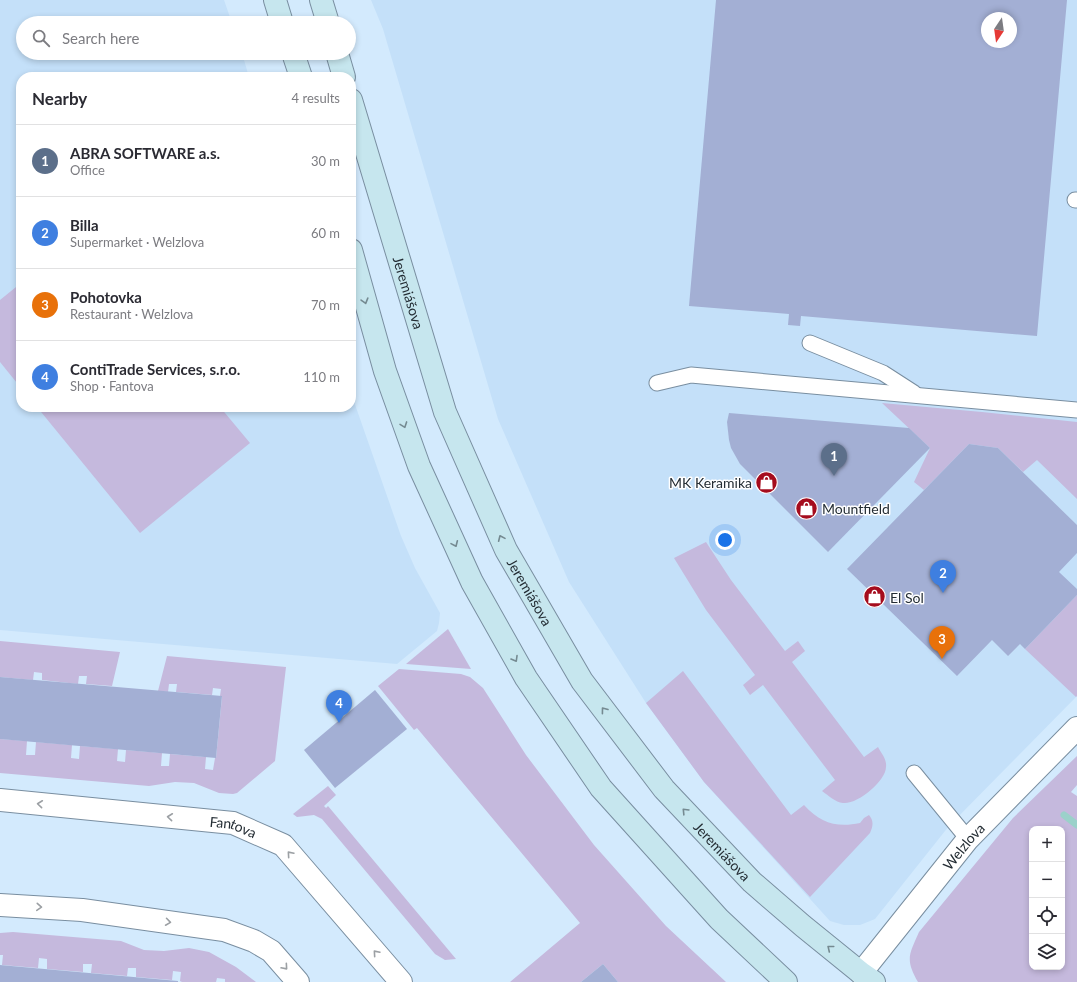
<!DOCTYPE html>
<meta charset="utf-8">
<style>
body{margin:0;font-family:Lato,sans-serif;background:#f2f2f3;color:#2b2b33}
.controls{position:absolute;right:12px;bottom:12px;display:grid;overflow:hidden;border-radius:8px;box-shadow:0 2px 6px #0003}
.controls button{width:36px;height:36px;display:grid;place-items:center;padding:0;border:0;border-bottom:1px solid #e1e1e2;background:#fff;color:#2b2b33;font:20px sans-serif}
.compass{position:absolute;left:981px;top:12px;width:36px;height:36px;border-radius:50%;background:#fff;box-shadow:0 2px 6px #0003;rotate:193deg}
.you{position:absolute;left:725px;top:540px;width:14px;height:14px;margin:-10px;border:3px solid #fff;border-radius:50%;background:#1a73e8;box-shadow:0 0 0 6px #1a73e833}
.badge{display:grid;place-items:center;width:26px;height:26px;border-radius:50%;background:#a50c1d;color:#fff;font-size:13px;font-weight:700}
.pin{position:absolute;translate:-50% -33px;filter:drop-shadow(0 1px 2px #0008)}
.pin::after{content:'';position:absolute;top:21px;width:14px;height:12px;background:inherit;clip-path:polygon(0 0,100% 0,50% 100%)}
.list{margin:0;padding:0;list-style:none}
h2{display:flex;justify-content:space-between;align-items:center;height:52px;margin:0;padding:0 16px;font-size:17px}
h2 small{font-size:13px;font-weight:400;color:#7c7c81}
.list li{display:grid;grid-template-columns:26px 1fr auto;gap:12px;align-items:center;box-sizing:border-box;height:72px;padding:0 16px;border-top:1px solid #e1e1e2}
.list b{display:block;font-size:15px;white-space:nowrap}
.list p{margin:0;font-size:13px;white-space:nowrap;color:#7c7c81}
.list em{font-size:13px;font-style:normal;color:#7c7c81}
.icon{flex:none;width:22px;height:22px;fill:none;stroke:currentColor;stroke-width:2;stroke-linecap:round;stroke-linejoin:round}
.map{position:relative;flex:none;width:1077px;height:982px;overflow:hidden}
.search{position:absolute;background:#fff;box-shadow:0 2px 6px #0003;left:16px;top:16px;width:340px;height:44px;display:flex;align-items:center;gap:10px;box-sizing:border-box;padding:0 14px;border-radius:22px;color:#7c7c81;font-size:15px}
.panel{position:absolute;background:#fff;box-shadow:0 2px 6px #0003;left:16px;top:72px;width:340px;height:340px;border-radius:16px}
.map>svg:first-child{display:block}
.built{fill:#c4e0f9;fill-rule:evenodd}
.green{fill:#c5b9dd;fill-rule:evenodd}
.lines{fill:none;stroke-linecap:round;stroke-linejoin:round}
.stream{stroke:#9bd1ca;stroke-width:7}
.building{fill:#a3afd4;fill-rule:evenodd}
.lane-casing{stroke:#798ea0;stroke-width:17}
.street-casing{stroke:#798ea0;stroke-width:24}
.secondary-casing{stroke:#798ea0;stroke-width:24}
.lane{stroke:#fff;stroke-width:15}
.street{stroke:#fff;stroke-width:22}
.secondary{stroke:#c6e6ee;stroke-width:22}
.oneway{stroke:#758a91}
.oneway2{stroke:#9ca0a4}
.labels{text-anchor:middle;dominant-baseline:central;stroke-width:3;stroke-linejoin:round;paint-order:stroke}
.street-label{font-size:14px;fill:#242d34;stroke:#fff}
.poi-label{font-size:14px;fill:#242d34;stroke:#fff;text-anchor:start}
</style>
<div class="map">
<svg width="1077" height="982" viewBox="0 0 1077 982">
<rect width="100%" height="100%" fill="#d3eafd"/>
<!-- built -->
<g class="built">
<polygon points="0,0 224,0 232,23 23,23 23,53 242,53 249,77 21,77 21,407 351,407 351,393 401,536 415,568 440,613 439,623 437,631 397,664 0,630"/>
<path d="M 371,0 L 1077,0 L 1077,696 L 949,826 L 875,919 L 860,925 L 844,925 L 830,921 L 704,782 L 646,703 L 569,582 L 498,419 L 383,29 ZM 987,18 L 1011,18 L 1011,42 L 987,42 Z"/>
</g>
<!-- green -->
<g class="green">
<polygon points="21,283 21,388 0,362 0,300"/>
<polygon points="882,403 982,412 1077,422 1077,499 1037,460 1023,472 998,448 969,444 924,490 914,482 930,448"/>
<polygon points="37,407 220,407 250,443 140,533"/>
<path d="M 706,542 L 731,580 L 785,651 L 798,641 L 805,651 L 792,662 L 864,757 L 878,747 C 881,753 887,759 886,767 C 886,781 857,805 843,803 C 835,802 829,796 822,791 L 835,780 L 763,685 L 750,695 L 743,685 L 755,675 L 706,610 L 674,558 Z"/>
<polygon points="1077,595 1077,696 1076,697 1025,649"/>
<polygon points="448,629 471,669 406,664"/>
<polygon points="0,641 120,652 112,686 86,684 87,676 79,676 78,684 42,680 42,673 34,672 33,680 0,677"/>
<polygon points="167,656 286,667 275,761 237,793 233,794 219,793 194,783 175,782 149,786 0,773 0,739 27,741 26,755 35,755 36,742 72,745 71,758 79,759 80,746 118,749 117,761 125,762 126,750 162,753 161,766 169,766 170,754 206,757 205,769 213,770 215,758 216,758 222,697 220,696 221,689 213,688 212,695 176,692 177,684 169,684 168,692 158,691"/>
<polygon points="399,669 461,674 470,677 483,688 526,755 594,845 666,926 726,982 618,982 603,964 581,982 510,982 580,923 417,728 414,730 378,686"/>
<path d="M 683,671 L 791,815 L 804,805 C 820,823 837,828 860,823 L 864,818 L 869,815 C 874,821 873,826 870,833 L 810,897 L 704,782 L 646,703 Z"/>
<path d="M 1077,756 L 1077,785 L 1071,792 L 1077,796 L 1077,982 L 918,982 C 905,959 909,955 919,932 L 1013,818 ZM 1032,829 L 1062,829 L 1062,967 L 1032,967 Z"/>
<polygon points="328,786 336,795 324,806 326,808 328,806 456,959 445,960 435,954 322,819 314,815 297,817 293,814"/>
<polygon points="13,932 121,941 144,950 164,951 189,948 209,952 236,967 256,982 225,982 225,979 217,978 216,982 182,982 180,981 181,972 173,971 172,980 136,977 136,968 128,968 127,976 91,973 92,964 83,964 83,972 47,969 47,959 39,958 38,968 2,965 3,955 0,955 0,933"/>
</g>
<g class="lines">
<!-- stream -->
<polyline class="stream" points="1064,815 1077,825"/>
</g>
<!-- building -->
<g class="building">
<path d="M 716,0 L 1067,0 L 1037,336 L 801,316 L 800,326 L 788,325 L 789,314 L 689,306 ZM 987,18 L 1011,18 L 1011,42 L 987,42 Z"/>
<polygon points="729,413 909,428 930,448 828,552 740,464 731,448 729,440 727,422"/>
<polygon points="969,444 998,448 1077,525 1077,553 1059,572 1077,589 1077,595 1025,649 1020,644 1008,656 992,640 957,676 847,569"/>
<polygon points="0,677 222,696 216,758 0,739"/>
<polygon points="375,690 407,729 335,788 304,750"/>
<polygon points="603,964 618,982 581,982"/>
<polygon points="0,965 178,981 178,982 0,982"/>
</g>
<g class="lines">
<defs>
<g id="lane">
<polyline points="1075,200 1077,200"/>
<polyline points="810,343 883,373 914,393"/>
<polyline points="657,383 691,375 1077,410"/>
<polyline points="914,773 968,839"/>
</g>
<g id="street">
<path id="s1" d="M 0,800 L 233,823 L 283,845 L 401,982"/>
<polyline points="0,905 82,910 224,930 254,941 271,951 298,982"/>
<path id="s2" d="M 861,973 L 968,839 L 1077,728"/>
</g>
<g id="secondary">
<polyline points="275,0 282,23"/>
<polyline points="321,0 328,23"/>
<polyline points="293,53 301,77"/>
<polyline points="337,53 344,77"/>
<path id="s3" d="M 351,100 L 445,412 L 506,550 L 582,681 L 664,789 L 752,882 L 803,926 L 861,973 L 874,982"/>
<polyline points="351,250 385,371 419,466 472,582 526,678 601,788 719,919 786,982"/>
</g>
</defs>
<!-- lane casing -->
<use href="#lane" class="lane-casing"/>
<!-- street casing -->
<use href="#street" class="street-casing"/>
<!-- secondary casing -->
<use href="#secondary" class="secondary-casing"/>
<!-- lane -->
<use href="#lane" class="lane"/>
<!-- street -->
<use href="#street" class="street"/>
<!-- secondary -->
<use href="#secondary" class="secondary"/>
</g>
<!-- one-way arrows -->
<defs><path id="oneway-chevron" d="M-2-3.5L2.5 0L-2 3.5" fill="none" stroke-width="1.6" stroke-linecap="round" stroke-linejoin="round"/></defs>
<g class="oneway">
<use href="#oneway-chevron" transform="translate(365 301) rotate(74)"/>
<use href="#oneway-chevron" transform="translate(404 425) rotate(70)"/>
<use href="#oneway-chevron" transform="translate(501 538) rotate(-114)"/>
<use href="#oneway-chevron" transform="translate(455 544) rotate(66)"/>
<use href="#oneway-chevron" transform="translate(515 659) rotate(60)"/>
<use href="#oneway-chevron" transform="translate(604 710) rotate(-127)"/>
<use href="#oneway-chevron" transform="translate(685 811) rotate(-134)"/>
<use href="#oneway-chevron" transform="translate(830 948) rotate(-141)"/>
</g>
<g class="oneway2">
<use href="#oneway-chevron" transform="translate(40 804) rotate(-174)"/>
<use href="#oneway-chevron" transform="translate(170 817) rotate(-174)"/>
<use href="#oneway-chevron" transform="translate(290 854) rotate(-131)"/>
<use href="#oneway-chevron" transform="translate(39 907) rotate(4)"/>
<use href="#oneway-chevron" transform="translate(168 922) rotate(8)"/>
<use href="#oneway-chevron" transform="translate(376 953) rotate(-131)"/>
<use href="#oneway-chevron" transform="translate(285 967) rotate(49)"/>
</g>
<!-- icons -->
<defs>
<symbol id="shop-disc" viewBox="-11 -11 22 22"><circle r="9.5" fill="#a50c1d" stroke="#fff"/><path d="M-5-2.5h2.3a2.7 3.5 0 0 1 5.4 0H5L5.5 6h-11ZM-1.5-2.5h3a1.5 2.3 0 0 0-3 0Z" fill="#fff"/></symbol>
</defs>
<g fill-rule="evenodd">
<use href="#shop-disc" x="754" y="470" width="25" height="25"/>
<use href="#shop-disc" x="794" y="496" width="25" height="25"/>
<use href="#shop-disc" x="862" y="584" width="25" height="25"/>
</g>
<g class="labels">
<!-- street labels -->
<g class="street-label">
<text stroke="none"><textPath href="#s3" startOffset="201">Jeremiášova</textPath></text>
<text stroke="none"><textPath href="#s3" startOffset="525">Jeremiášova</textPath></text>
<text stroke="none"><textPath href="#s1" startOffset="235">Fantova</textPath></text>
<text stroke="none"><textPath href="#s2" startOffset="163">Welzlova</textPath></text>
<text stroke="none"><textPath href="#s3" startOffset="849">Jeremiášova</textPath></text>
</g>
<!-- poi labels -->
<g class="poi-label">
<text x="752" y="482" text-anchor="end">MK Keramika</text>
<text x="822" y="508">Mountfield</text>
<text x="890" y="597">El Sol</text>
</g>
</g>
</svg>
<div class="controls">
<button>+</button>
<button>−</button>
<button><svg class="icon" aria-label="locate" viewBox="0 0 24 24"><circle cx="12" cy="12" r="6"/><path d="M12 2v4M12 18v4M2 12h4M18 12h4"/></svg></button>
<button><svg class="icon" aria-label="layers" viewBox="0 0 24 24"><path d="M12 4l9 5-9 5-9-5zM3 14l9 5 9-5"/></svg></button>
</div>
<svg class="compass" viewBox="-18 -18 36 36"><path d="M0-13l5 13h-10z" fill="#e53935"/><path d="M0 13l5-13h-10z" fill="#7c7c81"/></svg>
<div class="you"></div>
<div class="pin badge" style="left:834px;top:476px;background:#5c6f8a">1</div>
<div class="pin badge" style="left:943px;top:593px;background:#3f7fe0">2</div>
<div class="pin badge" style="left:942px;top:659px;background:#e8710a">3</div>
<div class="pin badge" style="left:339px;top:723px;background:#3f7fe0">4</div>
<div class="search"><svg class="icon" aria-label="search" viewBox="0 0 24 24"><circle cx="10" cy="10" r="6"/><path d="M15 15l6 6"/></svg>Search here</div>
<section class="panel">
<h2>Nearby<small>4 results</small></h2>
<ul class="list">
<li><span class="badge" style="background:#5c6f8a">1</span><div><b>ABRA SOFTWARE a.s.</b><p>Office</p></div><em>30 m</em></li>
<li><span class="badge" style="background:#3f7fe0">2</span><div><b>Billa</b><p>Supermarket · Welzlova</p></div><em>60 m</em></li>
<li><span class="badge" style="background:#e8710a">3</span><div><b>Pohotovka</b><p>Restaurant · Welzlova</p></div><em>70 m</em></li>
<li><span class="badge" style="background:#3f7fe0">4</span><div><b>ContiTrade Services, s.r.o.</b><p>Shop · Fantova</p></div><em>110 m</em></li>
</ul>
</section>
</div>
